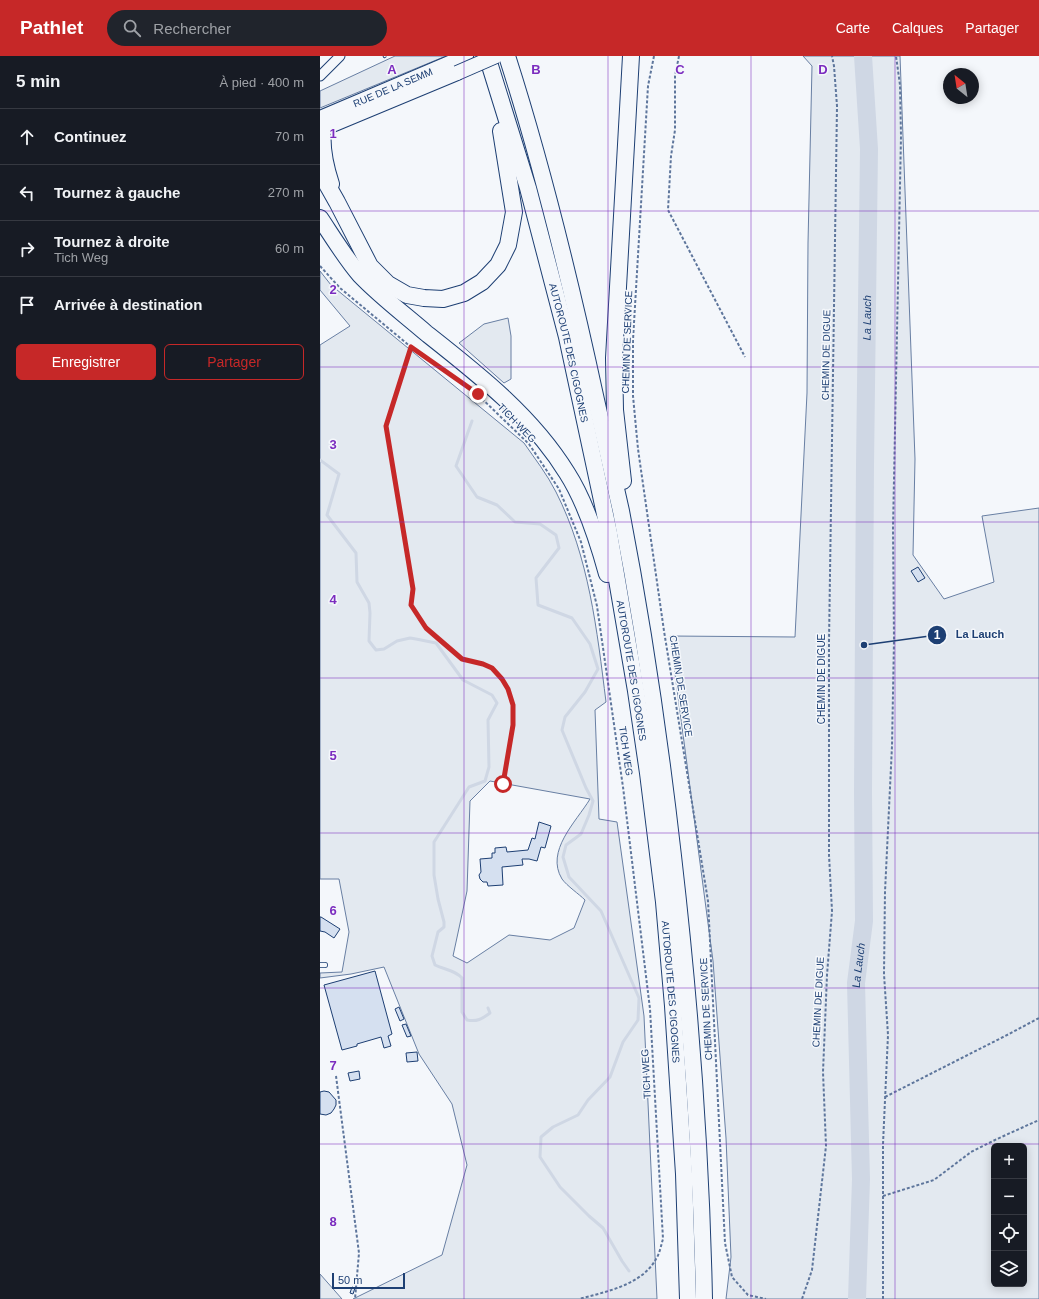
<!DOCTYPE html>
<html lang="fr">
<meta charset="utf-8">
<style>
body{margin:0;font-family:Helvetica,sans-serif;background:#20242c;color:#f1f3f6}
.controls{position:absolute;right:12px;bottom:12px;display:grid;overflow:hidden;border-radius:6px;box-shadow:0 2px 10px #0003}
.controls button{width:36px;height:36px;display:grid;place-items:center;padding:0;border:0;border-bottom:1px solid #363941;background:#171b24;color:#f1f3f6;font:20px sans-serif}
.compass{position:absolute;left:623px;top:12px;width:36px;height:36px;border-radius:50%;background:#171b24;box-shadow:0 2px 10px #0003;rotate:330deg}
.scale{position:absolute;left:12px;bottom:10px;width:73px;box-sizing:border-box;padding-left:4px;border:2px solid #1d3f73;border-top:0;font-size:11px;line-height:14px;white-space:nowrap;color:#1d3f73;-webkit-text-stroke:3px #f4f7fb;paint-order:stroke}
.stop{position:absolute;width:12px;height:12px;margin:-9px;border:3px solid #c62828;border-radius:50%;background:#fff}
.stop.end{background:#c62828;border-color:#fff;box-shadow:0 1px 4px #0008}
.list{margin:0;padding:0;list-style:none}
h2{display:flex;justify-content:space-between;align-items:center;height:52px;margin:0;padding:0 16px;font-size:17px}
h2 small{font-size:13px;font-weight:400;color:#9ea1a6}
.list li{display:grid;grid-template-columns:26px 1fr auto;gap:12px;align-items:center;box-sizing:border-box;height:56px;padding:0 16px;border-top:1px solid #363941}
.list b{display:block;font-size:15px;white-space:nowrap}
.list p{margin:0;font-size:13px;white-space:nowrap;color:#9ea1a6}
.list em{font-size:13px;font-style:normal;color:#9ea1a6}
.actions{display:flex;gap:8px;padding:12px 16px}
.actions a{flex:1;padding:9px 0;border:1px solid #c62828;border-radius:6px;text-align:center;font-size:14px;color:#c62828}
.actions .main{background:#c62828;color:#fff}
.icon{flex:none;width:22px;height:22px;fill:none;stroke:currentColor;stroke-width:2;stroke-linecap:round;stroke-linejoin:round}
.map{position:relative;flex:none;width:719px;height:1243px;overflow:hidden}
header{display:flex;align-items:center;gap:24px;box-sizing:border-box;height:56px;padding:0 20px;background:#c62828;color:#fff}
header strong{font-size:19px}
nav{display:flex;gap:22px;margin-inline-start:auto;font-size:14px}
.search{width:280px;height:36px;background:#20242c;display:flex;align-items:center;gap:10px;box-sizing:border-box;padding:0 14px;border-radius:22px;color:#9ea1a6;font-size:15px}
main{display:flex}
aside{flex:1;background:#171b24}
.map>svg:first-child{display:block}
.green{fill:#e3e9f0;stroke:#687fa3;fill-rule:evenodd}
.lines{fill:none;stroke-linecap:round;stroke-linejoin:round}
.stream{stroke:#cfd7e4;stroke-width:3}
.river{stroke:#cfd7e4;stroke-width:18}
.building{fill:#d5e0f0;stroke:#1d3f73}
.service-casing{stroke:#1d3f73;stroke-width:6}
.minor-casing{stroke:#1d3f73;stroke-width:11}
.primary-casing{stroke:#1d3f73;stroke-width:16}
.motorway-casing{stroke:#1d3f73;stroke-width:18}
.path{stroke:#5e769c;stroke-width:2;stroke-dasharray:3 2;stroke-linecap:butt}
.service{stroke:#f4f7fb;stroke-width:4.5}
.minor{stroke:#f4f7fb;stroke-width:9}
.primary{stroke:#f4f7fb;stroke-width:14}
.motorway{stroke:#f4f7fb;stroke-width:16}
.primary-bridge-casing{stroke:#1d3f73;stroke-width:16;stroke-linecap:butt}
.primary-bridge{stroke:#f4f7fb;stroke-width:14}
.fence{stroke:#1d3f73;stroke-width:1;stroke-dasharray:5 2;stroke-linecap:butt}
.route{stroke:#c62828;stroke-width:5}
.grid{fill:none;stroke:#7b2cbf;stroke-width:1;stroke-opacity:0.55}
.labels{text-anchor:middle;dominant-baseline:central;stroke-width:3;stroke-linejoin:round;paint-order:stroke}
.street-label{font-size:10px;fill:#1d3f73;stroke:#f4f7fb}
.water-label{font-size:11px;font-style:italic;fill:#1d3f73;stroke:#f4f7fb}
.grid-label{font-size:13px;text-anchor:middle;font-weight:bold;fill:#7b2cbf;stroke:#f4f7fb;stroke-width:3;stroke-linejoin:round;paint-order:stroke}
.leader{fill:none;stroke:#1d3f73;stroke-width:1.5}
.callout-dot{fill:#1d3f73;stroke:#f4f7fb;stroke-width:1.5}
.mark-label{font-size:12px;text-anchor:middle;font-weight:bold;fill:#fff}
.callout-label{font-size:11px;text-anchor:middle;font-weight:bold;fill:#1d3f73;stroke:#f4f7fb;stroke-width:3;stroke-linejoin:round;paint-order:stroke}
</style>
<header>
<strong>Pathlet</strong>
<div class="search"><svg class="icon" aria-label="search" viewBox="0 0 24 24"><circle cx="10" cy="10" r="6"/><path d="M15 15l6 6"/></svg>Rechercher</div>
<nav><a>Carte</a><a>Calques</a><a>Partager</a></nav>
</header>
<main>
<aside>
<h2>5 min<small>À pied · 400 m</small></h2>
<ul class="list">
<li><svg class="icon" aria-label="ahead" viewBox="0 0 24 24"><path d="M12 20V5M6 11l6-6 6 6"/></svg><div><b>Continuez</b></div><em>70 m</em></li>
<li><svg class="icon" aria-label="left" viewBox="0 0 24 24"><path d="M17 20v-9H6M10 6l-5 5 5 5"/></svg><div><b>Tournez à gauche</b></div><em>270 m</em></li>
<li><svg class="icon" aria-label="right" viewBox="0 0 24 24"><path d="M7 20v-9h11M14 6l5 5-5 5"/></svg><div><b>Tournez à droite</b><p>Tich Weg</p></div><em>60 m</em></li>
<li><svg class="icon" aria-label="arrive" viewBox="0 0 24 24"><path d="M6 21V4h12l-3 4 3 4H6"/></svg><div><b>Arrivée à destination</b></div></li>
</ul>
<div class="actions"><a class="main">Enregistrer</a><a>Partager</a></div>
</aside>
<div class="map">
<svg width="719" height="1243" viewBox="0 0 719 1243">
<rect width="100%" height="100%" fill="#f4f7fb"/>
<!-- green -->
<g class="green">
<polygon points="75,0 126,0 0,52 0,35"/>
<path d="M 483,0 L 580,0 L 595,403 L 593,499 L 624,543 L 674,526 L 662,460 L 719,452 L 719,1243 L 406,1243 L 411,1201 L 406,1082 L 393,905 L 350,580 L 475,581 L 487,337 L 488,187 L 492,10 ZM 674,1090 L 704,1090 L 704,1228 L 674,1228 Z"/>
<path d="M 0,215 L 11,229 L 204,387 C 215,403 227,418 236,436 C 269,501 277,574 286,646 L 275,654 L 279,763 L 297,766 L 324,960 L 337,1243 L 33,1243 L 122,1199 L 147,1109 L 132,1048 L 99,998 L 64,911 L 31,918 L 0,922 L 0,917 L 22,916 L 29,876 L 19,823 L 0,823 L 0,289 L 30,270 L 0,234 ZM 170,725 L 270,743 C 256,766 225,795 242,823 C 247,830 259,838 265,844 L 254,872 L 230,884 L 189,879 L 147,907 L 133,900 L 147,835 L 150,745 Z"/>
<polygon points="188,262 191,280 191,323 184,327 139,287 164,268"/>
<polygon points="0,1218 22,1243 0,1243"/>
</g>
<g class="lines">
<!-- stream -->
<g class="stream">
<polyline points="152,365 136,410 157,441 177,449 195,466 220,468 236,479 239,492 216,522 218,549 252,562 270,588 278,613 265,636 245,661 242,674 266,732 273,745 269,759 261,778 246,789 243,801 249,821 281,855 319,942 318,964 303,986 290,1021 268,1044 258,1059 233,1071 221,1081 220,1101 240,1131 269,1160 283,1172 302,1205 309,1215"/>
<path d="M 0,404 L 19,418 L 7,459 L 36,497 L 37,526 L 49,547 L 50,557 L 49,585 L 56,594 L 64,593 L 77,585 L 90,582 L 96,583 L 116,587 L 143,624 L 172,639 L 177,647 L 168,664 L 169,711 L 165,725 L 149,731 L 114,786 L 114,819 L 118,843 L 124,866 L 124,871 L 118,876 L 112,900 L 115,909 C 125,914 135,914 142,922 L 142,956 L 147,964 C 157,966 162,963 170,957 L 168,952"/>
</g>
<!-- river -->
<path class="river" id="s1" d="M 537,1243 L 541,1123 L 536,927 L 544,865 L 543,736 L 545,409 L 549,93 L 543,0"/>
</g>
<!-- building -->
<g class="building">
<polygon points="598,511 605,522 598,526 591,515"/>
<polygon points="219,766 231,770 225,792 221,791 217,805 209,803 202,803 203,809 182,811 183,829 168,830 167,826 163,826 160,823 159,819 161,816 160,803 172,802 172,797 175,797 175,792 186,791 187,796 208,794 212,782 215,783"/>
<polygon points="0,861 1,861 20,873 14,882 5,876 0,875"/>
<polygon points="55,915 72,978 68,980 71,990 64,992 61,981 37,988 37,990 22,994 4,929"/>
<polygon points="79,951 84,963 80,965 75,953"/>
<polygon points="86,968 91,980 87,981 82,969"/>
<polygon points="97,996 98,1005 87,1006 86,997"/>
<polygon points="39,1015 40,1023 30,1025 28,1017"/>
<polygon points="4,1035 9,1036 16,1044 16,1049 14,1053 11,1057 6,1059 0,1058 0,1036"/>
<polygon points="32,1231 35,1232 33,1238 30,1237"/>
</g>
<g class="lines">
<defs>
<polyline id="service" points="0,909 5,909"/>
<polyline id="minor" points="0,20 20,0"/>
<g id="primary">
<path id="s2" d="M 0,62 L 146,0"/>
<polyline points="0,74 137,17"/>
</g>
<g id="motorway">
<path id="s3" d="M 167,0 L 208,132 L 247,281 L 289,477 L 316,635 L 328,717 L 344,846 L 353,950 L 364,1118 L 368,1243"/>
<path d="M 187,0 C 223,112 251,228 276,344 C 284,381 293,418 301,455 C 323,569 340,685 353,800 C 370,947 381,1095 384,1243"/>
<path d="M 3,73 C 1,92 5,110 11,128"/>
<polyline points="0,116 17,146 50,210 68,228 87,239 104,242 123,243 144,237 162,226 178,209 188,189 194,156 181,75"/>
<path d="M 0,162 C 12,180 26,203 40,219 C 60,240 84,258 106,277 C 158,318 212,360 247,417 C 265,445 278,485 287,518"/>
<polyline points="303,425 295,354 294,302 311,0"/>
</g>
</defs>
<!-- service casing -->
<use href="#service" class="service-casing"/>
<!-- minor casing -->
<use href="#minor" class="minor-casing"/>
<!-- primary casing -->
<use href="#primary" class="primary-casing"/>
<!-- motorway casing -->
<use href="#motorway" class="motorway-casing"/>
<!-- path -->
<g class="path">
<polyline points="334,0 328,30 313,284 313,340 318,393 344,575 388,845 405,1187 412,1221 428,1239 446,1243"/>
<polyline points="359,0 355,20 355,74 351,100 348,154 425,301"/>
<path d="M 0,210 L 20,232 L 91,291 L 158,339 L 209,388 L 239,433 L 261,486 L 277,550 L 303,731 L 330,953 L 343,1183 C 341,1189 340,1197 336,1203 C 322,1229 285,1236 259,1243"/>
<polyline points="91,291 66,370 93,533 91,549 106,572 142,603 163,608 172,612 182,623 188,633 193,649 193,669 183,728"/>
<polyline points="16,1020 39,1197 35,1243"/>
<polyline points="565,1041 689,978 719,962"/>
<polyline points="563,1140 614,1124 651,1096 677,1083 719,1064"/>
<polyline points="482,1243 492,1214 506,1090 503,1016 507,919 512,855 509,799 509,585 517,50 514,10 512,0"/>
<polyline points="563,1243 563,1088 568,979 564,918 565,836 572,690 574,584 573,472 581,80 580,29 576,0"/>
</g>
<!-- service -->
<use href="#service" class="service"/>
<!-- minor -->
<use href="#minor" class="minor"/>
<!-- primary -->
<use href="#primary" class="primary"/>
<!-- motorway -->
<use href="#motorway" class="motorway"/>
<defs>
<polyline id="primary-bridge" points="137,17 176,0"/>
</defs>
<!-- primary-bridge casing -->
<use href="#primary-bridge" class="primary-bridge-casing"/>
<!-- primary-bridge -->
<use href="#primary-bridge" class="primary-bridge"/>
<!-- fence -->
<polyline class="fence" points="63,0 64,2 68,0"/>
</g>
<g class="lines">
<!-- route -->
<polyline class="route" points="158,338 91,291 66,370 93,533 91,549 106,572 142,603 163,608 172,612 182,623 188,633 193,649 193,669 183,728"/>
</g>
<!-- grid -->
<path class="grid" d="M 144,0 L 144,1243M 288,0 L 288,1243M 431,0 L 431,1243M 575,0 L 575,1243M 0,155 L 719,155M 0,311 L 719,311M 0,466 L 719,466M 0,622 L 719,622M 0,777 L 719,777M 0,932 L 719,932M 0,1088 L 719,1088"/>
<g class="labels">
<!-- street labels -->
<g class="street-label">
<text stroke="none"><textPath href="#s2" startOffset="79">RUE DE LA SEMM</textPath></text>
<text transform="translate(307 286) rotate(-88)">CHEMIN DE SERVICE</text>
<text stroke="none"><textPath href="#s3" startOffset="308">AUTOROUTE DES CIGOGNES</textPath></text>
<text transform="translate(506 299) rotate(-89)">CHEMIN DE DIGUE</text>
<text transform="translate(197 367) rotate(46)">TICH WEG</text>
<text stroke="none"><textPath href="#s3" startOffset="632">AUTOROUTE DES CIGOGNES</textPath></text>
<text transform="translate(501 623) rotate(-90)">CHEMIN DE DIGUE</text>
<text transform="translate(361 630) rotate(81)">CHEMIN DE SERVICE</text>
<text transform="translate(306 695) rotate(82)">TICH WEG</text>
<text stroke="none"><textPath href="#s3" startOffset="956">AUTOROUTE DES CIGOGNES</textPath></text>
<text transform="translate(498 946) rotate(-87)">CHEMIN DE DIGUE</text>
<text transform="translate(386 953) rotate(-93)">CHEMIN DE SERVICE</text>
<text transform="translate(326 1018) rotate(-93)">TICH WEG</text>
</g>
<!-- water labels -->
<g class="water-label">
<text stroke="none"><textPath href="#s1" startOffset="982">La Lauch</textPath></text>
<text stroke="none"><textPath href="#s1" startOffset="334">La Lauch</textPath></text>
</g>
</g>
<g class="grid-label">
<text x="72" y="18">A</text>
<text x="216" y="18">B</text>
<text x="360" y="18">C</text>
<text x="503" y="18">D</text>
<text x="13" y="82">1</text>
<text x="13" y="238">2</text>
<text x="13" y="393">3</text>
<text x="13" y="548">4</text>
<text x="13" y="704">5</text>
<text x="13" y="859">6</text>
<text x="13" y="1014">7</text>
<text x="13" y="1170">8</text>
</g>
<!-- callouts -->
<path class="leader" d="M544 589L617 579"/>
<g class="callout-dot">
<circle cx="544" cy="589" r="4"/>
<circle cx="617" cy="579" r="10"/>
</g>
<g class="mark-label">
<text x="617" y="583">1</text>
</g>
<g class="callout-label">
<text x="660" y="582">La Lauch</text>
</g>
</svg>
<div class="controls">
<button>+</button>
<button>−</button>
<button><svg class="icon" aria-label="locate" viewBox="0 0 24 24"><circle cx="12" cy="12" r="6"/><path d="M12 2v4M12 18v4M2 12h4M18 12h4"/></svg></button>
<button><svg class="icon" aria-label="layers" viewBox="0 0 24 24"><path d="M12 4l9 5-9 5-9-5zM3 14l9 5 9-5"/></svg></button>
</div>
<svg class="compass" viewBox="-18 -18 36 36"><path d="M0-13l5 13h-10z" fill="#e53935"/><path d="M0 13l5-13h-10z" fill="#9ea1a6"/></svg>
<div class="scale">50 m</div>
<div class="stop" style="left:183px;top:728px"></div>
<div class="stop end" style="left:158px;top:338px"></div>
</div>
</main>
